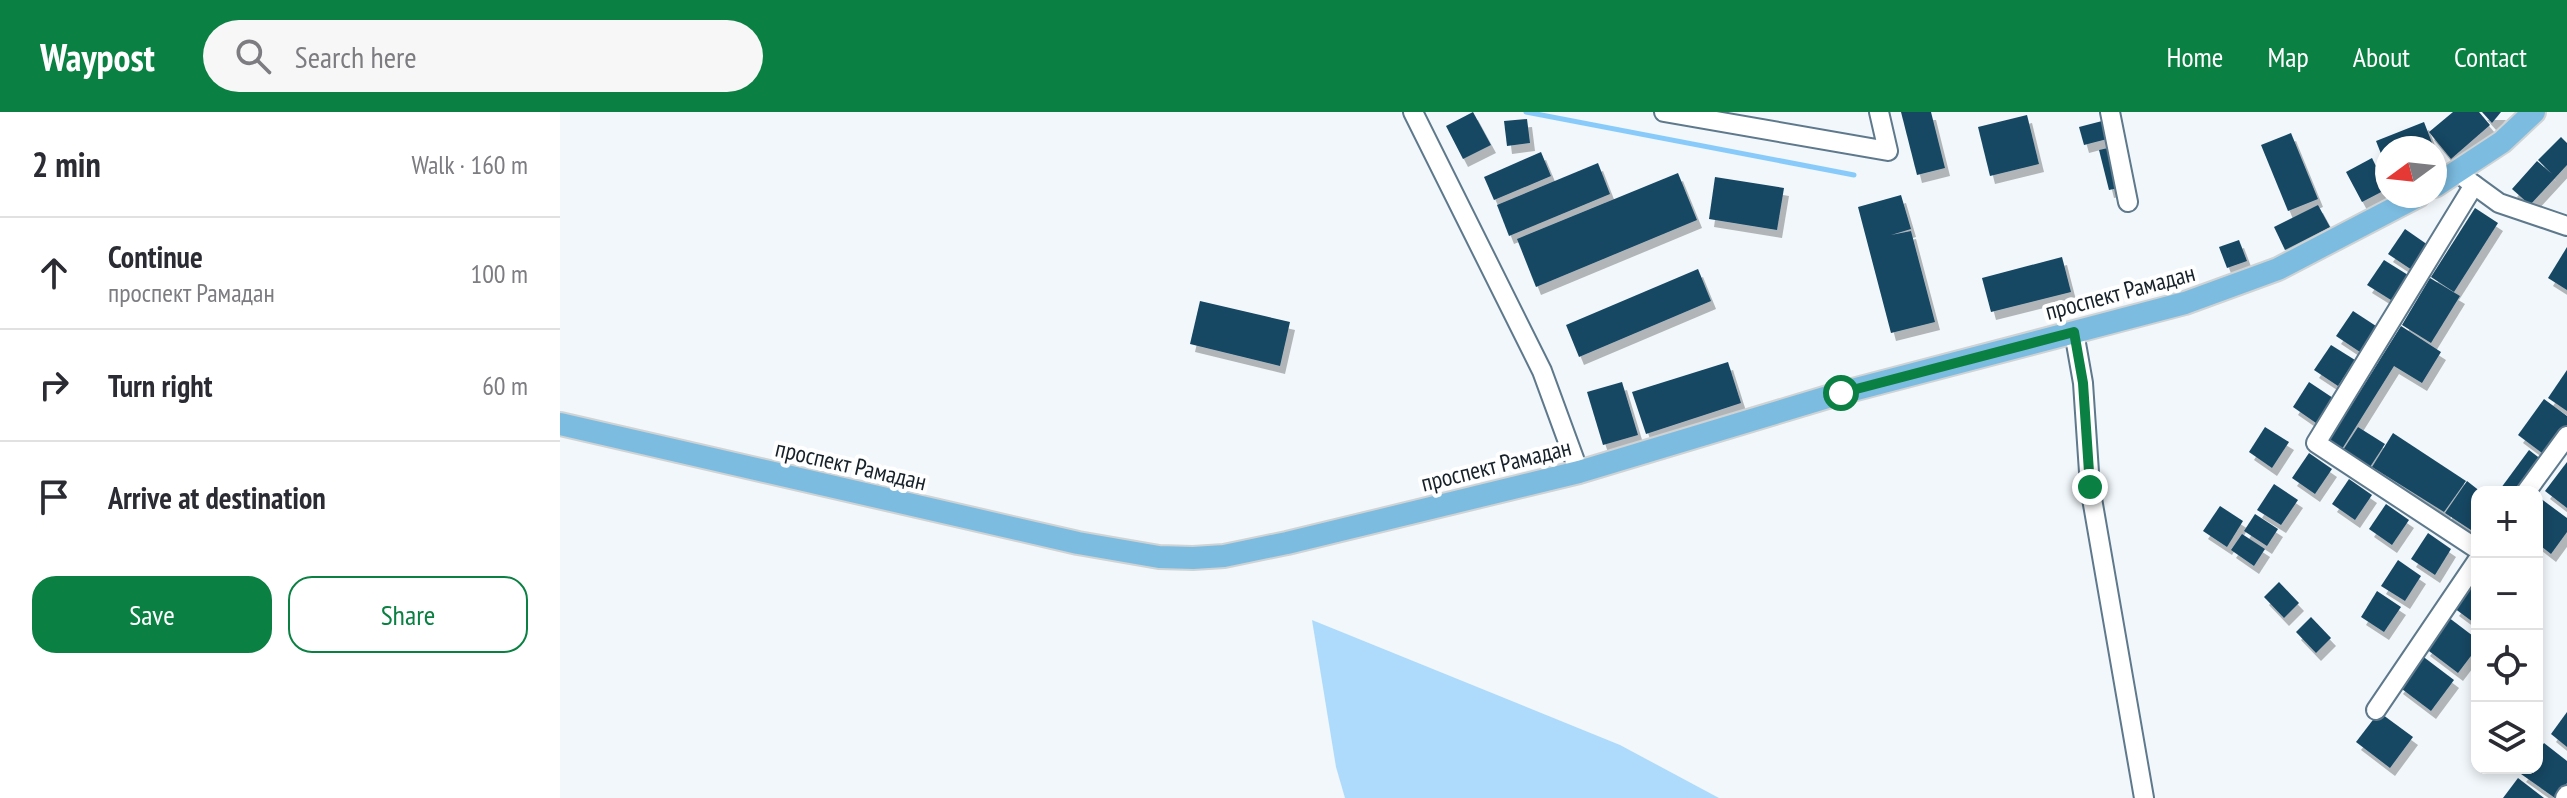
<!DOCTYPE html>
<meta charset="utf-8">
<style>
body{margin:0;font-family:"PT Sans Narrow",sans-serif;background:#f7f7f7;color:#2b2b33}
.controls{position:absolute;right:24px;bottom:24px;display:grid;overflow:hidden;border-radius:16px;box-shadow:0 4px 12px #0003}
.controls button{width:72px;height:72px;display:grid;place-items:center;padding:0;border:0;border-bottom:2px solid #e1e1e2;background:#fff;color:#2b2b33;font:40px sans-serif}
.compass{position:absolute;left:1815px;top:24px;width:72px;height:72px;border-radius:50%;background:#fff;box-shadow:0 4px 12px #0003;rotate:255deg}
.stop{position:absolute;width:24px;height:24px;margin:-18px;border:6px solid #0b8043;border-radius:50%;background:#fff}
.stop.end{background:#0b8043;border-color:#fff;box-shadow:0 2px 8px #0008}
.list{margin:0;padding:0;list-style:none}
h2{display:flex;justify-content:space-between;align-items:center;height:104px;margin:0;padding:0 32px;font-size:34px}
h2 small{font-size:26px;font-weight:400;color:#7c7c81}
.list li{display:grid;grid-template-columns:52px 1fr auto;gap:24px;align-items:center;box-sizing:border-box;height:112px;padding:0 32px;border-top:2px solid #e1e1e2}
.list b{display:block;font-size:30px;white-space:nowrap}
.list p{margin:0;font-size:26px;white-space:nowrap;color:#7c7c81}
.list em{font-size:26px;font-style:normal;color:#7c7c81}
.actions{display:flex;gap:16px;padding:24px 32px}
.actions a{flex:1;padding:18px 0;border:2px solid #0b8043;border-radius:24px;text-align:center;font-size:28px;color:#0b8043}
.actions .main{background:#0b8043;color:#fff}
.icon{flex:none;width:44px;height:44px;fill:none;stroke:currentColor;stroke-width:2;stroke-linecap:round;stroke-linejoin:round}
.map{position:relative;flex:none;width:2007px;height:686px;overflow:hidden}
header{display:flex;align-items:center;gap:48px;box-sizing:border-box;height:112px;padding:0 40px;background:#0b8043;color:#fff}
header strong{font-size:38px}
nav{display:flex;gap:44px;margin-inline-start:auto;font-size:28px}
.search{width:560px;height:72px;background:#f7f7f7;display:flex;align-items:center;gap:20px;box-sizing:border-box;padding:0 28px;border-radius:44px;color:#7c7c81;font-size:30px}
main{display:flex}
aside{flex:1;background:#fff}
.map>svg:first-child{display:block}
.green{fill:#aedbfb}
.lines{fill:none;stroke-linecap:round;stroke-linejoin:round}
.stream{stroke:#88cbfa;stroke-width:5}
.building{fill:#174764;filter:url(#shadow)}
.minor-casing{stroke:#5e798c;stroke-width:22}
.major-casing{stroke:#d0d3d4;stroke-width:26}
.minor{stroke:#fff;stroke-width:18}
.major{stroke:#7cbce1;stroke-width:22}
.route{stroke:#0b8043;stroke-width:10}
.labels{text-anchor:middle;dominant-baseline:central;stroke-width:8;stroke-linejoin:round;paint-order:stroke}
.street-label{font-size:24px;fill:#162129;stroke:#fff}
</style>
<header>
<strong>Waypost</strong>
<div class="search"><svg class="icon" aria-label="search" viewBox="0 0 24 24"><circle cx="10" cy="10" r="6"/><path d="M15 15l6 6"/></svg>Search here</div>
<nav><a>Home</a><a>Map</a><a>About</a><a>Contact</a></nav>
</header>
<main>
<aside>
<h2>2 min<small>Walk · 160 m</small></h2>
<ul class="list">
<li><svg class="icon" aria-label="ahead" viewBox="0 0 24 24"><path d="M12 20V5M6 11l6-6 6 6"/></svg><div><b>Continue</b><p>проспект Рамадан</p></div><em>100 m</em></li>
<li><svg class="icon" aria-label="right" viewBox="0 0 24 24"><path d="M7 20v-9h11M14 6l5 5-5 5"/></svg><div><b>Turn right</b></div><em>60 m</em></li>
<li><svg class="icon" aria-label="arrive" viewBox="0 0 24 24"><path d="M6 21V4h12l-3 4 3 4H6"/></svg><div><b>Arrive at destination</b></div></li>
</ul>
<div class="actions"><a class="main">Save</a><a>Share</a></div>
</aside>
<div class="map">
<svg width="2007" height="686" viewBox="0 0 2007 686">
<defs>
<filter id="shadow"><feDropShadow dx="5" dy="8" stdDeviation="0" flood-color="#0004"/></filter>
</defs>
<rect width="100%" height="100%" fill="#f1f7fb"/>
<!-- green -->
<polygon class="green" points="752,508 1060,633 1159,686 785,686 776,655"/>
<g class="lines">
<!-- stream -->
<polyline class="stream" points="966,0 1294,63"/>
</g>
<!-- building -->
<g class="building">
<polygon points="913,0 931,33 903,47 886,14"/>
<polygon points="1341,0 1371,0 1385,56 1357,63"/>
<polygon points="1893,0 1919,0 1930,13 1891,47 1869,20"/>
<polygon points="1922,0 1941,0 1932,11"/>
<polygon points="1467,3 1479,52 1430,64 1418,15"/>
<polygon points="967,7 970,31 947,34 944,9"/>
<polygon points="1546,8 1551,26 1524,33 1519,15"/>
<polygon points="1864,10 1874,36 1827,36 1827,57 1816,29"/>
<polygon points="1731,21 1758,87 1728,99 1701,33"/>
<polygon points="2001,25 2007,31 2007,53 1970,93 1952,77 1977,49 1992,62 1978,48"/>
<polygon points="1552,35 1563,75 1549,78 1539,38"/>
<polygon points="981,40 991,64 934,88 924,65"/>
<polygon points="1812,46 1827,77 1802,90 1786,60"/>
<polygon points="1038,51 1050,82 949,124 937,93"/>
<polygon points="1118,61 1137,108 976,175 957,127"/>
<polygon points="1155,65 1224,76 1217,118 1149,107"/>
<polygon points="1341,83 1351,117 1331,123 1351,119 1375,210 1331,221 1298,95"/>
<polygon points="1758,93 1770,115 1725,138 1714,115"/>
<polygon points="1915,96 1938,111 1894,180 1871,165"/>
<polygon points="1845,117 1868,133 1852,158 1828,142"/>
<polygon points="1679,128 1687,149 1667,156 1659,135"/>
<polygon points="2007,135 2007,178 1988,166"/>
<polygon points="1502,145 1511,180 1431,200 1422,166"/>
<polygon points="1824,148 1848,163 1831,188 1807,173"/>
<polygon points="1138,157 1151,189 1019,245 1006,213"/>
<polygon points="1870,166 1900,184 1871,231 1842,213"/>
<polygon points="640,189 730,210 720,254 630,232"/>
<polygon points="1793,199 1816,214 1800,240 1776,224"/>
<polygon points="1841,214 1881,240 1862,271 1834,254 1782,337 1769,329"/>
<polygon points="1771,233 1795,248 1778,274 1754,258"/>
<polygon points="1168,250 1181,291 1086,322 1072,280"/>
<polygon points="2007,258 2007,299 1988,286"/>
<polygon points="1062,270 1078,323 1043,333 1027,280"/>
<polygon points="1749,270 1773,286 1756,311 1733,295"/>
<polygon points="1984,287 2007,304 2007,314 1986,344 1958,323"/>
<polygon points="1705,315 1729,330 1712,356 1689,340"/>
<polygon points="1798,315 1825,332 1810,355 1783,338"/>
<polygon points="1833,321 1906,369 1884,400 1812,355"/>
<polygon points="1969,338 1982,348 1959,380 1938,380"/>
<polygon points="1749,341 1772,357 1755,382 1732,366"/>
<polygon points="2007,350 2007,396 1985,379"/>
<polygon points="1789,367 1812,383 1795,408 1772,392"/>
<polygon points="1907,369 1921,380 1917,380 1917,422 1885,401"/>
<polygon points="1714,372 1738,388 1721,413 1697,398"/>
<polygon points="1980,386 2007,406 2007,420 1991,442 1977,431 1977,390"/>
<polygon points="1826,392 1849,408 1832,433 1809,417"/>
<polygon points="1660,394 1683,409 1667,435 1643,419"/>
<polygon points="1695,402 1718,417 1707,434 1684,419"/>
<polygon points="1868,421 1891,437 1875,463 1851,447"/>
<polygon points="1682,422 1705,437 1694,454 1671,438"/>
<polygon points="1838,448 1861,464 1845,489 1821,474"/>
<polygon points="1917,466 1917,513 1894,496"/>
<polygon points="1719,470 1739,491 1724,506 1704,485"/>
<polygon points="1817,479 1841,495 1824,520 1801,505"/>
<polygon points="1751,505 1771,526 1756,541 1736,520"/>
<polygon points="1888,505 1917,527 1917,536 1898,561 1865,536"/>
<polygon points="1861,543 1894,568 1871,599 1838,574"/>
<polygon points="1819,600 1853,625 1830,656 1796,630"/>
<polygon points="2007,600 2007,635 1991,622"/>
<polygon points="1984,631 2007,649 2007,671 1995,686 1961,662 1966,656 1977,656 1977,641"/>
<polygon points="1958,666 1984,686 1943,686"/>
</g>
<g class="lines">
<defs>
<g id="minor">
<polyline points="853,0 982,259 1019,360"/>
<polyline points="1104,0 1328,39 1319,0"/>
<polyline points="1550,0 1568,90"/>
<polyline points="1906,67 1939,91 2007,114"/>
<polyline points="1914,73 1756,331 1917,437"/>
<polyline points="1514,220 1523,271 1530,375 1584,686"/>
<polyline points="1966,380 2007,324"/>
<polyline points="1816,598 1917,449"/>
<polyline points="2005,686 2007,683"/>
</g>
<g id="major">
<polyline points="1875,74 1942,30 1974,0"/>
<polyline points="0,312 518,431 599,445 633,446 664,444 727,431 1019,360 1281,281 1625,191 1718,157 1858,84"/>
</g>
</defs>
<!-- minor casing -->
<use href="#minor" class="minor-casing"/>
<!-- major casing -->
<use href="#major" class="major-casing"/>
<!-- minor -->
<use href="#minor" class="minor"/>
<!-- major -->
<use href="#major" class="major"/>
</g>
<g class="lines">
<!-- route -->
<polyline class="route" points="1281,281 1514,220 1523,271 1530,375"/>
</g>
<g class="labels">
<!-- street labels -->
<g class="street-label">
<text transform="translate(1560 180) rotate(-15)">проспект Рамадан</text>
<text transform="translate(291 353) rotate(13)">проспект Рамадан</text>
<text transform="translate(936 353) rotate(-14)">проспект Рамадан</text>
</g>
</g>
</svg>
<div class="controls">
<button>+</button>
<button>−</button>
<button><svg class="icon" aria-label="locate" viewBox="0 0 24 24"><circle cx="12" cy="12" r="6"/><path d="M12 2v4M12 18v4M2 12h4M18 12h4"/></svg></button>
<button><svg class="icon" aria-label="layers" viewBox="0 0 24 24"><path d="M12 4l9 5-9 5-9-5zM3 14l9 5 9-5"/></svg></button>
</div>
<svg class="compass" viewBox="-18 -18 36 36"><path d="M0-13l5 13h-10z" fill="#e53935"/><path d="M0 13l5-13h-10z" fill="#7c7c81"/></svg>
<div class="stop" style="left:1281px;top:281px"></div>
<div class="stop end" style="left:1530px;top:375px"></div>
</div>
</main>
